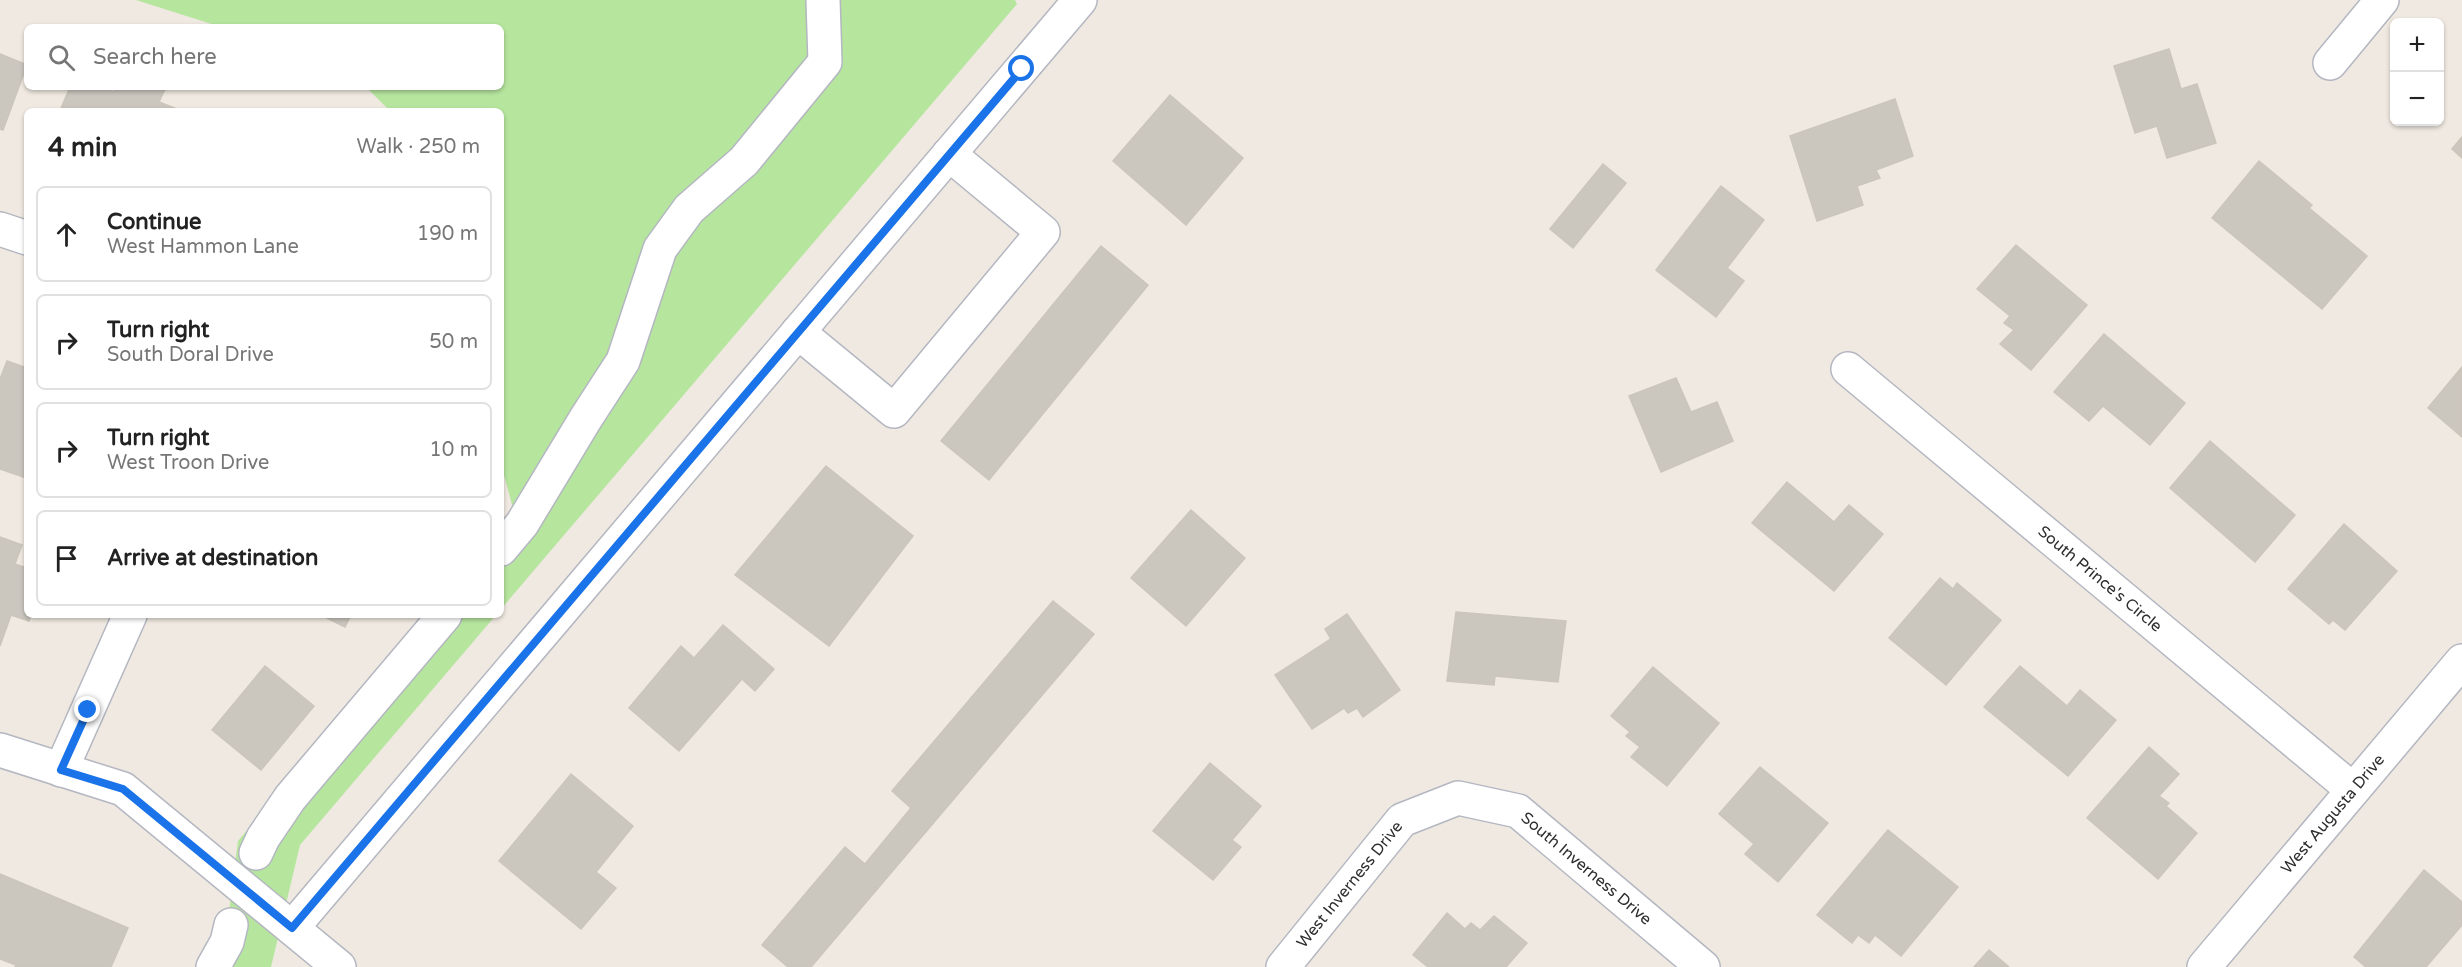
<!DOCTYPE html>
<meta charset="utf-8">
<style>
body{margin:0;font-family:"Varela Round",sans-serif;background:#f2f2f2;color:#222}
.controls{position:absolute;right:18px;top:18px;display:grid;overflow:hidden;border-radius:9px;box-shadow:0 2px 4px #0004}
.controls button{width:54px;height:54px;display:grid;place-items:center;padding:0;border:0;border-bottom:2px solid #e0e0e0;background:#fff;color:#222;font:30px sans-serif}
.stop{position:absolute;width:18px;height:18px;margin:-14px;border:4px solid #1a73e8;border-radius:50%;background:#fff}
.stop.end{background:#1a73e8;border-color:#fff;box-shadow:0 2px 6px #0008}
.list{margin:0;padding:0;list-style:none}
h2{display:flex;justify-content:space-between;align-items:center;height:78px;margin:0;padding:0 24px;font-size:26px}
h2 small{font-size:20px;font-weight:400;color:#767676}
.list li{display:grid;grid-template-columns:39px 1fr auto;gap:18px;align-items:center;box-sizing:border-box;height:96px;margin:0 12px 12px;padding:0 12px;border:2px solid #e0e0e0;border-radius:9px}
.list b{display:block;font-size:22px;white-space:nowrap}
.list p{margin:0;font-size:20px;white-space:nowrap;color:#767676}
.list em{font-size:20px;font-style:normal;color:#767676}
.icon{flex:none;width:33px;height:33px;fill:none;stroke:currentColor;stroke-width:2;stroke-linecap:round;stroke-linejoin:round}
.map{position:relative;flex:none;width:2462px;height:967px;overflow:hidden}
.search{position:absolute;background:#fff;box-shadow:0 2px 4px #0004;left:24px;top:24px;width:480px;height:66px;display:flex;align-items:center;gap:15px;box-sizing:border-box;padding:0 21px;border-radius:9px;color:#767676;font-size:22px}
.panel{position:absolute;background:#fff;box-shadow:0 2px 4px #0004;left:24px;top:108px;width:480px;height:510px;border-radius:9px}
.map>svg:first-child{display:block}
.green{fill:#b6e59e}
.building{fill:#cbc7bf;stroke:#cbc5ba;stroke-width:1.5}
.lines{fill:none;stroke-linecap:round;stroke-linejoin:round}
.minor-casing{stroke:#b4b7c1;stroke-width:36}
.minor{stroke:#fff;stroke-width:33}
.route{stroke:#1a73e8;stroke-width:8}
.labels{text-anchor:middle;dominant-baseline:central;stroke-width:5;stroke-linejoin:round;paint-order:stroke}
.street-label{font-size:16px;fill:#2e2e2e;stroke:#fff}
</style>
<div class="map">
<svg width="2462" height="967" viewBox="0 0 2462 967">
<rect width="100%" height="100%" fill="#efe9e1"/>
<!-- green -->
<g class="green">
<polygon points="136,0 1015,0 1017,4 501,609 501,527 514,512 501,464 501,111 390,111 366,87 501,87 501,27 221,27"/>
<polygon points="427,615 496,615 300,845 271,967 203,967 226,936 238,841"/>
</g>
<!-- building -->
<g class="building">
<polygon points="2169,49 2181,89 2197,84 2216,143 2167,158 2157,126 2135,133 2114,66"/>
<polygon points="0,54 27,65 3,130 0,129"/>
<polygon points="70,87 103,87 114,92 116,87 166,87 159,102 182,111 60,111"/>
<polygon points="1170,95 1243,158 1186,225 1113,161"/>
<polygon points="1895,99 1913,156 1876,170 1880,178 1857,186 1863,205 1817,221 1790,136"/>
<polygon points="2462,137 2462,158 2452,149"/>
<polygon points="2259,161 2312,205 2309,208 2367,256 2322,309 2212,218"/>
<polygon points="1603,164 1626,183 1573,248 1550,229"/>
<polygon points="1721,186 1764,220 1727,268 1744,281 1716,317 1656,270"/>
<polygon points="2016,245 2087,305 2031,370 2000,344 2014,330 2004,323 2010,316 1977,289"/>
<polygon points="1101,246 1148,285 989,480 941,441"/>
<polygon points="2104,334 2185,403 2150,445 2103,406 2089,421 2054,392"/>
<polygon points="7,361 27,368 26,478 0,469 0,379"/>
<polygon points="2462,367 2462,437 2428,408"/>
<polygon points="1676,378 1691,412 1717,402 1733,441 1661,472 1629,396"/>
<polygon points="2210,441 2295,515 2255,562 2170,488"/>
<polygon points="826,466 913,536 829,646 735,575"/>
<polygon points="1787,482 1834,522 1849,505 1883,534 1834,591 1752,523"/>
<polygon points="1191,510 1245,558 1186,626 1131,578"/>
<polygon points="2344,524 2397,571 2345,630 2333,620 2329,624 2288,589"/>
<polygon points="0,537 22,545 15,564 27,568 27,615 31,615 29,621 11,615 0,646"/>
<polygon points="1940,578 1953,589 1957,583 2001,620 1946,685 1889,638"/>
<polygon points="1053,601 1094,634 811,967 788,967 762,945 845,847 865,864 911,808 892,791"/>
<polygon points="1456,612 1566,621 1558,682 1495,676 1494,685 1447,681"/>
<polygon points="1347,614 1400,690 1363,717 1357,708 1348,713 1344,708 1312,729 1275,675 1331,639 1325,629"/>
<polygon points="321,615 351,615 345,627"/>
<polygon points="723,625 774,669 755,691 742,679 679,751 629,708 681,646 694,658"/>
<polygon points="265,666 314,706 261,770 212,730"/>
<polygon points="2020,666 2067,706 2080,690 2116,720 2068,776 1984,707"/>
<polygon points="1653,667 1719,723 1667,786 1631,757 1640,747 1626,736 1630,732 1611,716"/>
<polygon points="2149,747 2179,774 2159,796 2169,803 2166,806 2197,833 2158,879 2087,818"/>
<polygon points="1210,763 1261,806 1232,840 1241,847 1213,880 1153,831"/>
<polygon points="1760,767 1828,823 1778,882 1745,854 1754,844 1719,814"/>
<polygon points="571,774 633,826 596,872 616,888 581,929 499,861"/>
<polygon points="1888,830 1958,887 1901,956 1875,935 1869,943 1858,935 1852,943 1817,915"/>
<polygon points="2424,870 2462,902 2462,925 2426,967 2366,967 2354,957"/>
<polygon points="0,874 128,928 111,967 15,967 16,965 0,959"/>
<polygon points="1447,913 1465,929 1471,923 1480,930 1494,916 1527,943 1506,967 1428,967 1413,955"/>
<polygon points="1989,950 2009,967 1974,967"/>
</g>
<g class="lines">
<defs>
<g id="minor">
<polyline points="2330,63 2382,0"/>
<polyline points="0,229 27,238"/>
<polyline points="798,332 894,411 1043,232 949,154"/>
<path id="s1" d="M 1848,369 L 2353,790"/>
<polyline points="501,549 522,524 586,418 623,361 660,249 689,209 744,161 825,62 823,0"/>
<polyline points="0,750 123,789 339,967"/>
<polyline points="61,770 130,615"/>
<polyline points="256,853 263,838 290,798 445,615"/>
<polyline points="292,928 1080,0"/>
<polyline points="213,967 227,942 231,925"/>
<path id="s2" d="M 1283,967 L 1402,820 L 1458,798 L 1518,811 L 1703,967"/>
<path id="s3" d="M 2204,967 L 2462,661"/>
</g>
</defs>
<!-- minor casing -->
<use href="#minor" class="minor-casing"/>
<!-- minor -->
<use href="#minor" class="minor"/>
</g>
<g class="lines">
<!-- route -->
<polyline class="route" points="88,710 61,770 123,789 292,928 1022,69"/>
</g>
<g class="labels">
<!-- street labels -->
<g class="street-label">
<text stroke="none"><textPath href="#s1" startOffset="328">South Prince's Circle</textPath></text>
<text stroke="none"><textPath href="#s3" startOffset="200">West Augusta Drive</textPath></text>
<text stroke="none"><textPath href="#s2" startOffset="400">South Inverness Drive</textPath></text>
<text stroke="none"><textPath href="#s2" startOffset="106">West Inverness Drive</textPath></text>
</g>
</g>
</svg>
<div class="controls">
<button>+</button>
<button>−</button>
</div>
<div class="stop" style="left:1022px;top:69px"></div>
<div class="stop end" style="left:88px;top:710px"></div>
<div class="search"><svg class="icon" aria-label="search" viewBox="0 0 24 24"><circle cx="10" cy="10" r="6"/><path d="M15 15l6 6"/></svg>Search here</div>
<section class="panel">
<h2>4 min<small>Walk · 250 m</small></h2>
<ul class="list">
<li><svg class="icon" aria-label="ahead" viewBox="0 0 24 24"><path d="M12 20V5M6 11l6-6 6 6"/></svg><div><b>Continue</b><p>West Hammon Lane</p></div><em>190 m</em></li>
<li><svg class="icon" aria-label="right" viewBox="0 0 24 24"><path d="M7 20v-9h11M14 6l5 5-5 5"/></svg><div><b>Turn right</b><p>South Doral Drive</p></div><em>50 m</em></li>
<li><svg class="icon" aria-label="right" viewBox="0 0 24 24"><path d="M7 20v-9h11M14 6l5 5-5 5"/></svg><div><b>Turn right</b><p>West Troon Drive</p></div><em>10 m</em></li>
<li><svg class="icon" aria-label="arrive" viewBox="0 0 24 24"><path d="M6 21V4h12l-3 4 3 4H6"/></svg><div><b>Arrive at destination</b></div></li>
</ul>
</section>
</div>
